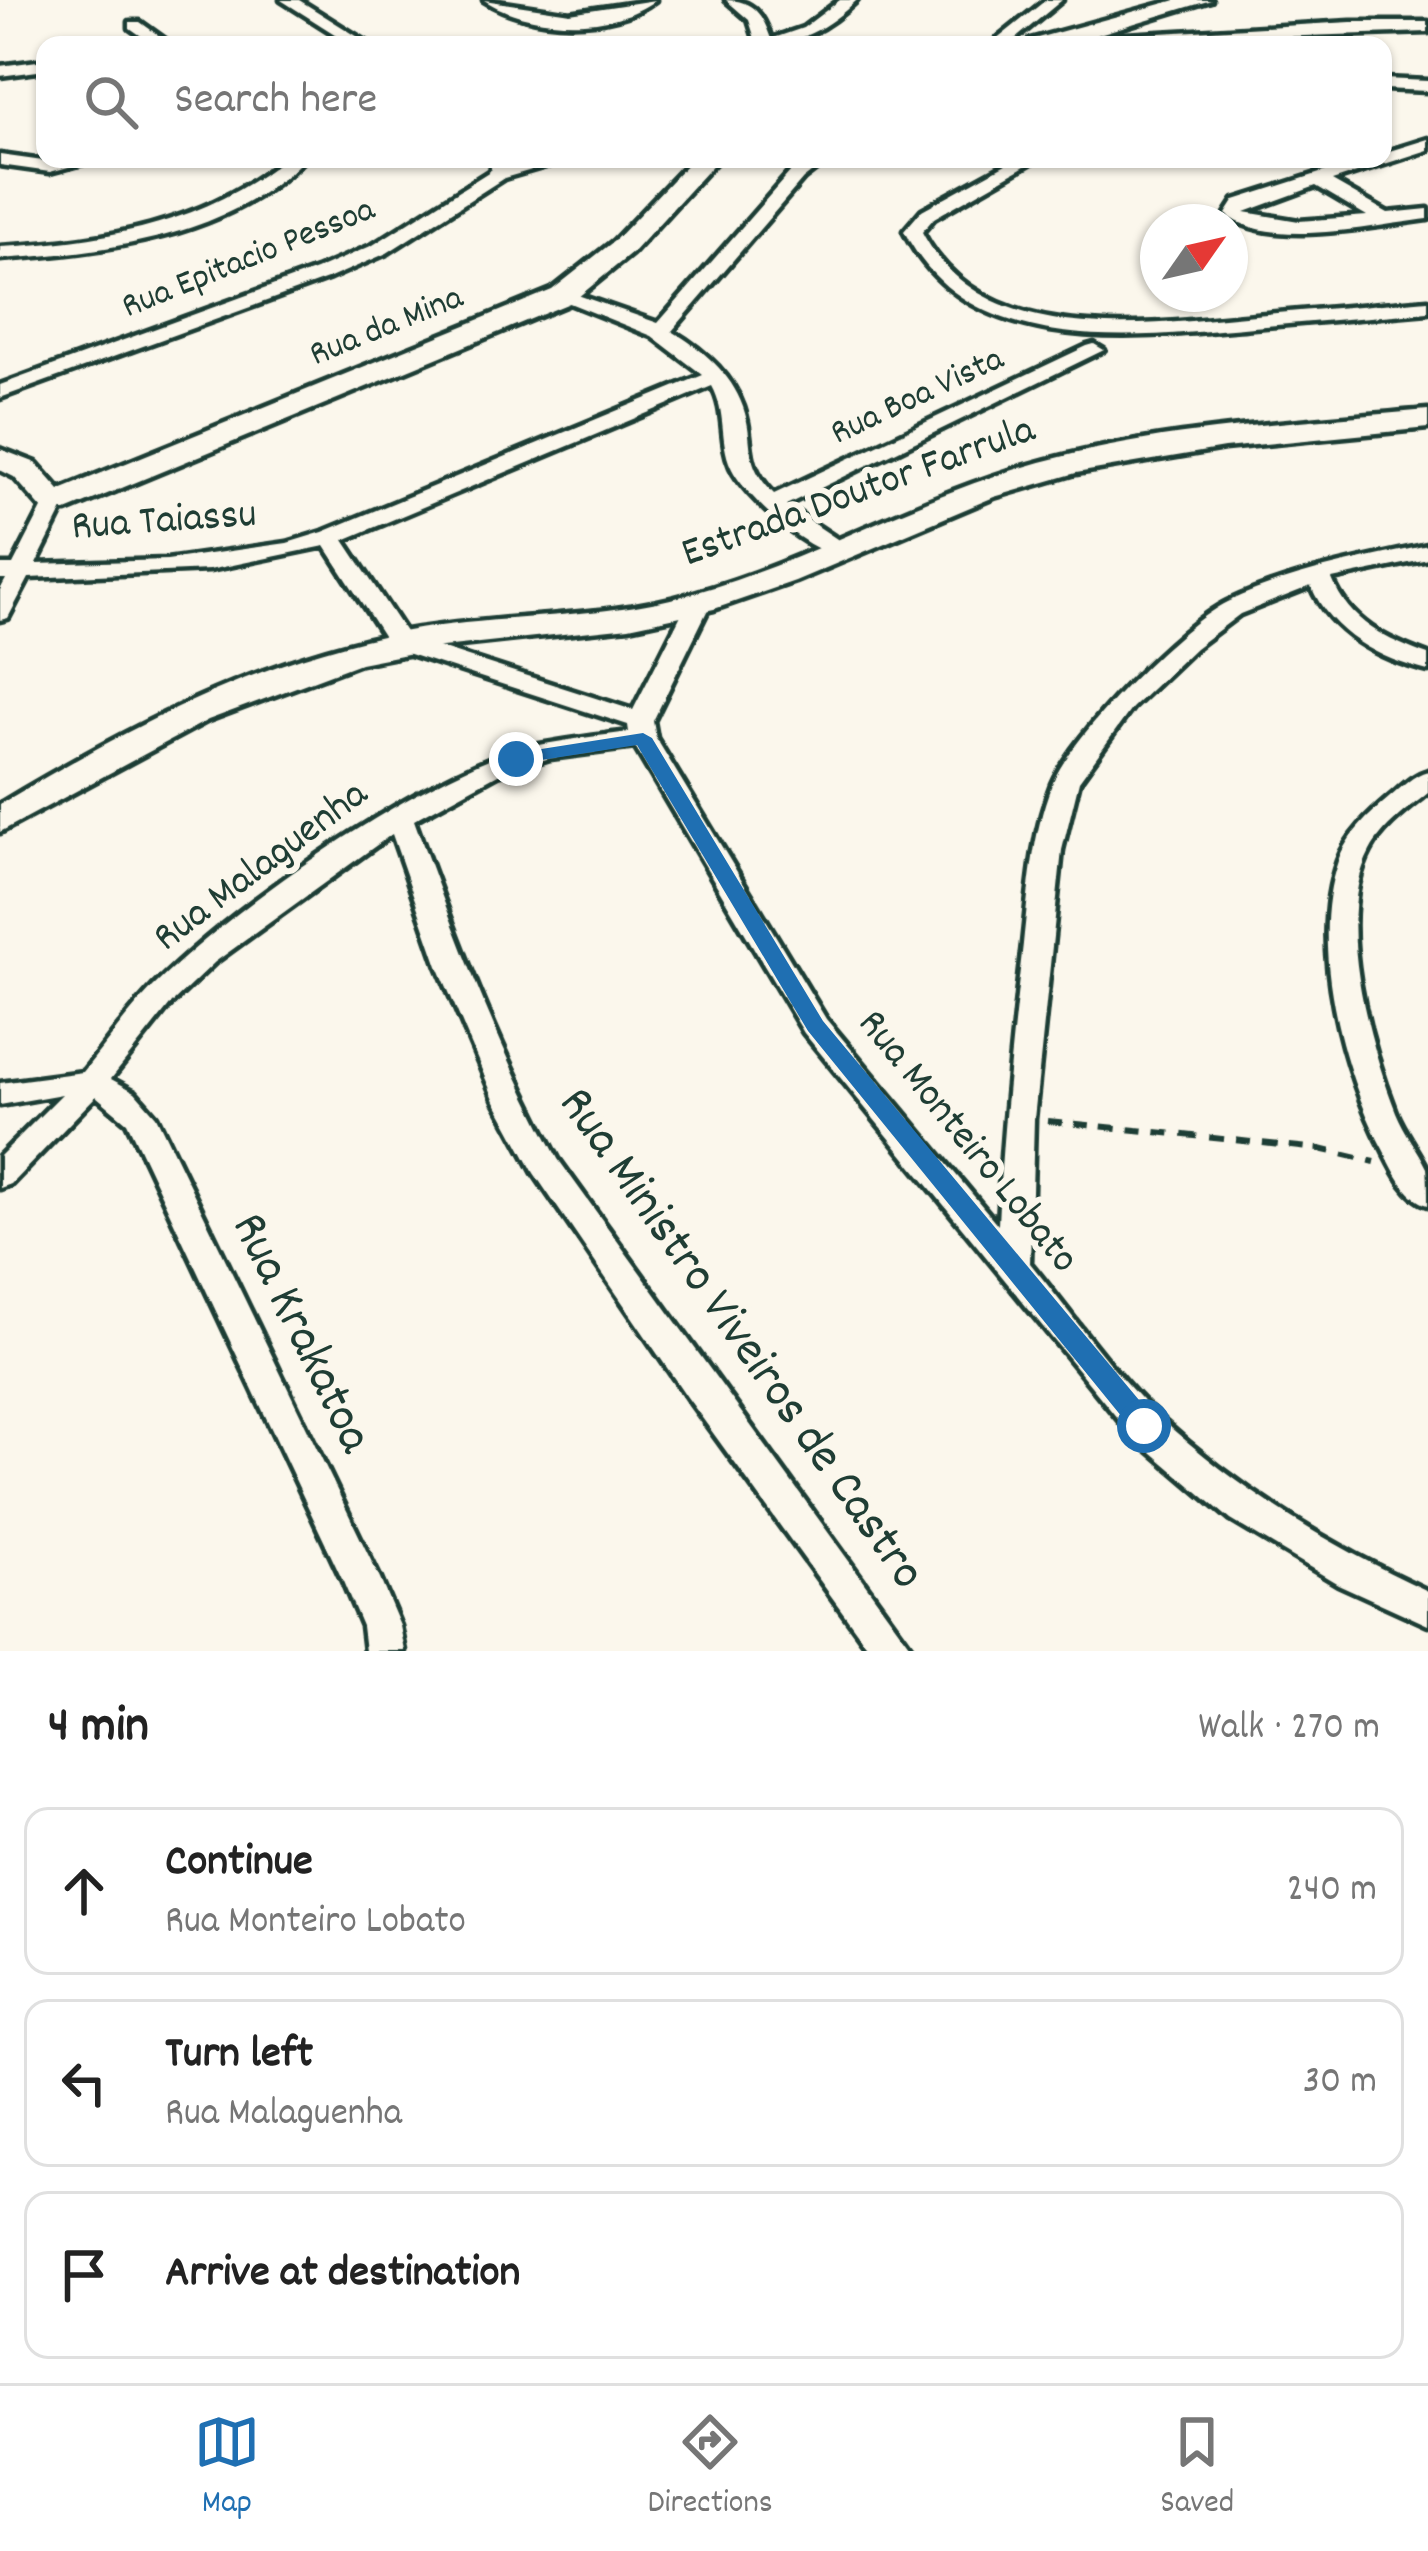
<!DOCTYPE html>
<meta charset="utf-8">
<style>
body{margin:0;font-family:Dekko,sans-serif;background:#f6f6f6;color:#222}
.compass{position:absolute;left:1140px;top:204px;width:108px;height:108px;border-radius:50%;background:#fff;box-shadow:0 3px 9px #0004;rotate:56deg}
.stop{position:absolute;width:36px;height:36px;margin:-27px;border:9px solid #1f6fb2;border-radius:50%;background:#fff}
.stop.end{background:#1f6fb2;border-color:#fff;box-shadow:0 3px 12px #0008}
.list{margin:0;padding:0;list-style:none}
h2{display:flex;justify-content:space-between;align-items:center;height:156px;margin:0;padding:0 48px;font-size:51px}
h2 small{font-size:39px;font-weight:400;color:#767676}
.list li{display:grid;grid-template-columns:78px 1fr auto;gap:36px;align-items:center;box-sizing:border-box;height:168px;margin:0 24px 24px;padding:0 24px;border:3px solid #e0e0e0;border-radius:24px}
.list b{display:block;font-size:45px;white-space:nowrap}
.list p{margin:0;font-size:39px;white-space:nowrap;color:#767676}
.list em{font-size:39px;font-style:normal;color:#767676}
.icon{flex:none;width:66px;height:66px;fill:none;stroke:currentColor;stroke-width:2;stroke-linecap:round;stroke-linejoin:round}
.map{position:relative;flex:none;width:1428px;height:1651px;overflow:hidden}
.search{position:absolute;background:#fff;box-shadow:0 3px 9px #0004;left:36px;right:36px;top:36px;height:132px;display:flex;align-items:center;gap:30px;box-sizing:border-box;padding:0 42px;border-radius:24px;color:#767676;font-size:45px}
.sheet{height:732px;background:#fff}
nav{display:flex;justify-content:space-around;align-items:center;box-sizing:border-box;height:168px;border-top:3px solid #e0e0e0;background:#fff;font-size:33px;color:#767676}
nav a{display:grid;justify-items:center;gap:6px}
nav .on{color:#1f6fb2}
.map>svg:first-child{display:block}
.lines{fill:none;stroke-linecap:round;stroke-linejoin:round}
.street-casing{stroke:#1f3d34;stroke-width:9}
.secondary-casing{stroke:#1f3d34;stroke-width:9}
.path{stroke:#1f3d34;stroke-width:6;stroke-dasharray:15 12;stroke-linecap:butt}
.street{fill:#fbf7ec;fill-rule:evenodd}
.secondary{fill:#fbf7ec;fill-rule:evenodd}
.route{fill:#1f6fb2}
.labels{text-anchor:middle;dominant-baseline:central;stroke-width:12;stroke-linejoin:round;paint-order:stroke}
.far-street-label{font-size:36px;fill:#1f3d34;stroke:#fbf7ec}
.street-label{font-size:42px;fill:#1f3d34;stroke:#fbf7ec}
.near-street-label{font-size:51px;fill:#1f3d34;stroke:#fbf7ec}
</style>
<div class="map">
<svg width="1428" height="1651" viewBox="0 0 1428 1651">
<rect width="100%" height="100%" fill="#fbf7ec"/>
<filter id="ink" filterUnits="userSpaceOnUse"><feTurbulence type="fractalNoise" baseFrequency=".00833" numOctaves="2"/><feDisplacementMap in="SourceGraphic" scale="24" xChannelSelector="R" yChannelSelector="G"/><feConvolveMatrix kernelMatrix="1 2 1 2 8 2 1 2 1" color-interpolation-filters="sRGB"/></filter>
<g filter="url(#ink)">
<g class="lines">
<defs>
<g id="street">
<polygon points="281,0 299,0 371,45 352,45"/>
<path d="M 484,0 L 570,13 L 655,0 C 613,33 528,29 484,0 Z"/>
<path d="M 726,0 C 753,0 763,15 771,39 L 803,28 L 840,0 L 857,0 C 828,28 798,45 757,45 L 749,20 Z"/>
<polygon points="1046,0 1062,0 1008,45 990,45"/>
<polygon points="130,22 140,22 172,45 154,45 130,28"/>
<polygon points="1351,22 1428,22 1428,32 1032,45 1040,40"/>
<polygon points="45,60 45,70 0,76 0,66"/>
<polygon points="1383,79 1428,81 1428,91 1383,89"/>
<path d="M 1428,139 L 1428,150 L 1332,181 L 1388,213 L 1428,209 L 1428,219 C 1375,225 1269,250 1226,214 L 1235,200 L 1364,159 L 1383,159 L 1383,153 ZM 1316,186 L 1367,216 L 1299,221 L 1245,212 Z"/>
<polygon points="0,155 50,162 98,159 50,172 0,165"/>
<path d="M 284,159 L 304,159 C 229,238 103,252 0,259 L 0,247 C 103,241 202,225 284,159 Z"/>
<polygon points="493,159 511,159 509,166 539,159 570,159 504,178 387,253 330,278 0,398 0,385 316,270 373,245 490,171"/>
<path d="M 809,159 L 829,159 L 803,179 L 672,331 C 702,349 731,373 743,407 C 756,444 741,460 774,494 L 1087,346 L 1094,344 L 1104,350 L 786,505 L 846,545 L 846,555 C 815,561 743,495 731,467 C 719,440 727,413 712,386 L 344,540 L 409,638 L 633,710 L 687,603 L 699,596 L 707,598 L 711,603 L 653,721 L 656,738 L 826,1019 L 998,1225 C 1002,1131 1012,1038 1023,944 C 1029,891 1032,834 1052,784 C 1072,735 1180,625 1227,602 C 1291,572 1359,560 1428,545 L 1428,559 L 1332,579 C 1349,622 1387,640 1428,655 L 1428,671 C 1380,659 1331,634 1311,586 L 1240,614 L 1195,648 L 1132,708 L 1079,781 L 1062,850 L 1034,1119 L 1030,1263 C 1072,1314 1112,1373 1160,1418 C 1240,1491 1330,1546 1428,1591 L 1428,1625 L 1338,1584 L 1231,1520 L 1131,1435 L 804,1033 L 635,747 L 550,758 L 498,774 L 414,820 C 456,936 499,1050 558,1159 L 914,1651 L 871,1651 L 687,1397 L 534,1173 L 495,1101 L 438,966 L 392,834 L 215,962 L 170,1005 L 111,1079 L 135,1092 L 156,1116 L 380,1579 L 400,1626 L 405,1651 L 365,1651 L 362,1626 L 342,1579 L 127,1122 L 96,1096 L 11,1184 L 0,1188 L 0,1156 L 62,1094 L 0,1105 L 0,1083 L 83,1072 C 106,1044 128,1013 153,987 C 234,907 373,811 477,764 C 524,743 579,739 629,732 L 628,725 L 391,648 L 325,546 L 209,570 L 29,578 L 8,618 L 0,620 L 0,590 L 6,579 L 0,579 L 0,565 L 13,565 L 47,499 L 63,499 L 66,504 L 36,564 L 167,560 L 287,543 L 323,532 L 703,375 L 652,336 L 552,296 L 569,292 L 658,323 L 791,171 Z"/>
<path d="M 1015,159 L 1037,159 L 934,218 L 922,232 C 983,350 1146,325 1255,315 C 1312,310 1370,305 1428,300 L 1428,312 C 1370,317 1311,322 1253,327 C 1134,338 967,359 904,231 L 922,210 Z"/>
<path d="M 1428,771 L 1428,793 C 1407,810 1383,827 1370,851 C 1333,919 1370,1045 1396,1112 C 1404,1132 1418,1149 1427,1168 C 1428,1178 1428,1194 1428,1205 C 1406,1198 1393,1169 1383,1149 C 1343,1073 1308,945 1338,861 C 1347,835 1370,814 1390,797 C 1402,787 1413,775 1428,771 Z"/>
</g>
<g id="secondary">
<polygon points="1176,0 1211,0 1063,45 1027,45 1030,40"/>
<polygon points="692,159 718,159 632,253 572,302 66,511 44,511 14,477 0,470 0,449 36,463 60,490 552,290 614,241"/>
<path d="M 1428,410 L 1428,428 L 1224,448 L 1076,473 L 994,497 L 795,581 L 714,609 L 629,627 L 442,647 L 360,663 L 208,720 L 0,832 L 0,804 C 127,728 260,658 407,631 C 502,614 601,620 694,593 C 802,563 900,506 1007,472 C 1142,429 1288,423 1428,410 Z"/>
</g>
</defs>
<!-- street casing -->
<use href="#street" class="street-casing"/>
<!-- secondary casing -->
<use href="#secondary" class="secondary-casing"/>
<!-- path -->
<polyline class="path" points="1048,1121 1320,1149 1375,1162"/>
<!-- street -->
<use href="#street" class="street"/>
<!-- secondary -->
<use href="#secondary" class="secondary"/>
</g>
</g>
<!-- route -->
<polygon class="route" points="643,733 652,738 823,1021 1154,1418 1157,1426 1154,1433 1135,1433 808,1031 637,745 516,764 507,759 516,753"/>
<g class="labels">
<!-- far-street labels -->
<g class="far-street-label">
<text transform="translate(249 260) rotate(-22)">Rua Epitacio Pessoa</text>
<text transform="translate(387 328) rotate(-22)">Rua da Mina</text>
<text transform="translate(918 398) rotate(-25)">Rua Boa Vista</text>
</g>
<!-- street labels -->
<g class="street-label">
<text transform="translate(859 494) rotate(-20)">Estrada Doutor Farrula</text>
<text transform="translate(164 523) rotate(-4)">Rua Taiassu</text>
<text transform="translate(262 868) rotate(-37)">Rua Malaguenha</text>
<text transform="translate(966 1143) rotate(51)">Rua Monteiro Lobato</text>
</g>
<!-- near-street labels -->
<g class="near-street-label">
<text transform="translate(299 1334) rotate(64)">Rua Krakatoa</text>
<text transform="translate(739 1340) rotate(55)">Rua Ministro Viveiros de Castro</text>
</g>
</g>
</svg>
<svg class="compass" viewBox="-18 -18 36 36"><path d="M0-13l5 13h-10z" fill="#e53935"/><path d="M0 13l5-13h-10z" fill="#767676"/></svg>
<div class="stop" style="left:1144px;top:1426px"></div>
<div class="stop end" style="left:516px;top:759px"></div>
<div class="search"><svg class="icon" aria-label="search" viewBox="0 0 24 24"><circle cx="10" cy="10" r="6"/><path d="M15 15l6 6"/></svg>Search here</div>
</div>
<section class="sheet">
<h2>4 min<small>Walk · 270 m</small></h2>
<ul class="list">
<li><svg class="icon" aria-label="ahead" viewBox="0 0 24 24"><path d="M12 20V5M6 11l6-6 6 6"/></svg><div><b>Continue</b><p>Rua Monteiro Lobato</p></div><em>240 m</em></li>
<li><svg class="icon" aria-label="left" viewBox="0 0 24 24"><path d="M17 20v-9H6M10 6l-5 5 5 5"/></svg><div><b>Turn left</b><p>Rua Malaguenha</p></div><em>30 m</em></li>
<li><svg class="icon" aria-label="arrive" viewBox="0 0 24 24"><path d="M6 21V4h12l-3 4 3 4H6"/></svg><div><b>Arrive at destination</b></div></li>
</ul>
</section>
<nav>
<a class="on"><svg class="icon" aria-label="map" viewBox="0 0 24 24"><path d="M3 6l6-2 6 2 6-2v14l-6 2-6-2-6 2zM9 4v14M15 6v14"/></svg>Map</a>
<a><svg class="icon" aria-label="directions" viewBox="0 0 24 24"><path d="M12 3l9 9-9 9-9-9zM9 14v-3h6M13 9l2 2-2 2"/></svg>Directions</a>
<a><svg class="icon" aria-label="saved" viewBox="0 0 24 24"><path d="M7 4h10v16l-5-4-5 4z"/></svg>Saved</a>
</nav>
